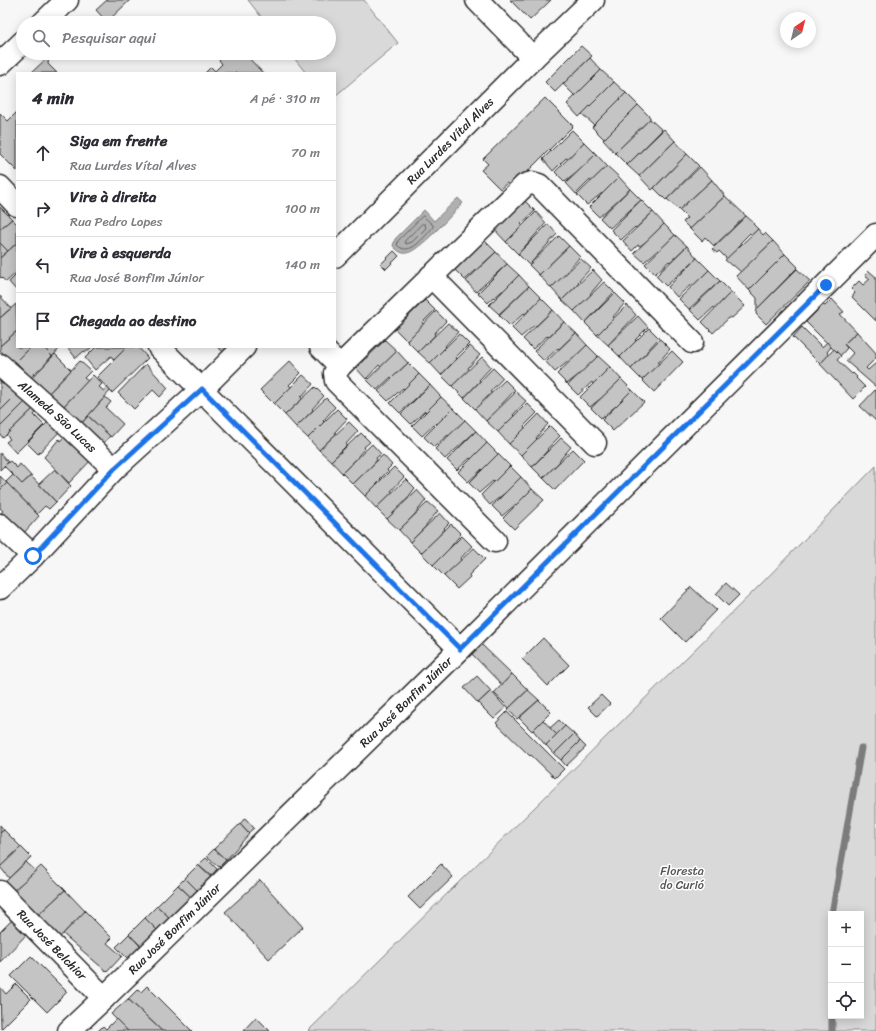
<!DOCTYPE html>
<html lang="pt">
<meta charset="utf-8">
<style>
body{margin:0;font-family:Sriracha,sans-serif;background:#f7f7f7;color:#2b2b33}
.controls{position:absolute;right:12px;bottom:12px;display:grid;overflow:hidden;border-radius:0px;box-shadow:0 2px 10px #0003}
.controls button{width:36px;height:36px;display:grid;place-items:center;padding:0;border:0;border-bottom:1px solid #e1e1e2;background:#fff;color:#2b2b33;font:20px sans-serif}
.compass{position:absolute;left:780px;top:12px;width:36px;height:36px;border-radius:50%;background:#fff;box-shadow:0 2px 10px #0003;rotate:35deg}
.stop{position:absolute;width:12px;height:12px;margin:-9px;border:3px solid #1a73e8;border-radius:50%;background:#fff}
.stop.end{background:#1a73e8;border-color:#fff;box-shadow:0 1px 4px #0008}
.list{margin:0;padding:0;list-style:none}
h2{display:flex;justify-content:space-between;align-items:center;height:52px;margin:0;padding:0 16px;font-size:17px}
h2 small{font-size:13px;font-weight:400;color:#7c7c81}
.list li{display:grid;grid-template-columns:26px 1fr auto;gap:12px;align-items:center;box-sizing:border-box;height:56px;padding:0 16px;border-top:1px solid #e1e1e2}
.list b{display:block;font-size:15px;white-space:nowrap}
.list p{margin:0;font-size:13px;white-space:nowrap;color:#7c7c81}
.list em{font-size:13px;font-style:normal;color:#7c7c81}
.icon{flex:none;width:22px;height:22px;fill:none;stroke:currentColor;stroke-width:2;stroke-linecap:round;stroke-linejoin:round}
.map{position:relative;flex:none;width:876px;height:1031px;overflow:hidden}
.search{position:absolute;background:#fff;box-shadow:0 2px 10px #0003;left:16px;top:16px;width:320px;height:44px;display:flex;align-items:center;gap:10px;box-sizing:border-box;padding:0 14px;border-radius:22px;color:#7c7c81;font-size:15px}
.panel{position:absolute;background:#fff;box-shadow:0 2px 10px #0003;left:16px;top:72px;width:320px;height:276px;border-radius:0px}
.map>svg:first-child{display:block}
.green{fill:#d9d9d9;stroke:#828282;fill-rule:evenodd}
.water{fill:#b0b0b0;stroke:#7b7b7b}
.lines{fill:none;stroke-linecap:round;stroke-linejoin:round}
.shore{stroke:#606060;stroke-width:1}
.stream{stroke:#7b7b7b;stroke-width:7}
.building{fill:#c4c4c4;stroke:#2b2b2b}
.street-casing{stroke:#2b2b2b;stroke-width:25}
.street{stroke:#fff;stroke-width:22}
.route{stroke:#1a73e8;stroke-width:5}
.labels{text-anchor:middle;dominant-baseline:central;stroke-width:3;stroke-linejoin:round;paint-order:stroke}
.street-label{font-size:12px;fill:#2b2b2b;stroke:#fff}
.park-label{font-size:12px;fill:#565656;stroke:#fff}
</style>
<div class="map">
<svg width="876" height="1031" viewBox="0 0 876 1031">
<rect width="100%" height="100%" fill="#f7f7f7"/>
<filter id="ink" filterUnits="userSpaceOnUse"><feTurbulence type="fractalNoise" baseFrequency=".025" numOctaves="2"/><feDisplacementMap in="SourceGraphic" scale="8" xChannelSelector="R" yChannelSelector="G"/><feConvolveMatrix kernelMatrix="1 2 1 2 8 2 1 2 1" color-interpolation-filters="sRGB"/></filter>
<g filter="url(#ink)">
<!-- green -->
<g class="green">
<polygon points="248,0 364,0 398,43 335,96 335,73 306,73 290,53 329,53 329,23 266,23"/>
<path d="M 876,466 L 876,1031 L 308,1031 L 761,584 ZM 831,914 L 861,914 L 861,1016 L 831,1016 Z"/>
</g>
<!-- water -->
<path class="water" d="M 458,198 L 463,203 C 453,213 418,253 406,253 C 401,254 397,250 393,246 L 395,239 L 424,210 L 434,221 Z"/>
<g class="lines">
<!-- shore -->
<g class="shore">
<path d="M 423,216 L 433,225 L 433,227 C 425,236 410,258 397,245 L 398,241 Z"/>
<polygon points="422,224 425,224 426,228 412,242 406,244 405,241"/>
</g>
<!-- stream -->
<g class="stream">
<polyline points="832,914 861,748"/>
<polyline points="832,1016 832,1031"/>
</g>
</g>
<!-- building -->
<g class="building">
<polygon points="107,0 130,0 107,22 96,10"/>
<polygon points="510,0 551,0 530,20"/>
<polygon points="581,46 592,56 555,92 545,82"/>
<polygon points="226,53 244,53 263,73 205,73 211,67 215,71 222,64 219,60"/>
<polygon points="49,56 48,64 57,73 31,73"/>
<polygon points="590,58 601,70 575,96 563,84"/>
<polygon points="601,70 614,82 579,117 567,104"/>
<polygon points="614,82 626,93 594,125 582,114"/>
<polygon points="626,93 638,105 604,139 592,127"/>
<polygon points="545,98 573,126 511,188 507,183 500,189 481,170 488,164 483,159"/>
<polygon points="638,105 650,117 650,119 615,153 603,140"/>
<polygon points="17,112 17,171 0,154 0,113 8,121"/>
<polygon points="650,119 662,130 627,165 615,153"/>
<polygon points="664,129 675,141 639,176 627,165"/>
<polygon points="572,130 584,142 568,159 566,158 553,171 543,159"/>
<polygon points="675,141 687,154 652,190 639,176"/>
<polygon points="584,142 596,154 580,170 565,182 555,172"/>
<polygon points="596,154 607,166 591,182 590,180 576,194 566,183"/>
<polygon points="687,154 699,166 666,200 654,188"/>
<polygon points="607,166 619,177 603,194 602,193 587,205 577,195"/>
<polygon points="700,167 712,180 679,210 667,199"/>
<polygon points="619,177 630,189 599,217 589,207"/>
<polygon points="712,180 725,196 690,229 683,222 687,218 679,210"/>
<polygon points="630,189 641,200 610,228 600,218"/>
<polygon points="725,196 746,216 714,246 705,237 702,241 690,229"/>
<polygon points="524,200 535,211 521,224 523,226 506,242 495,230"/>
<polygon points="641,200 653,212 636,228 635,227 621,240 611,230"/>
<polygon points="0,207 12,219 0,229"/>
<polygon points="536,212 546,223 518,254 506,242"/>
<polygon points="653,212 664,224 648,240 640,246 638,245 632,251 623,241"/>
<polygon points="746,216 754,223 753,224 758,229 752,235 750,233 740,243 741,245 727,259 719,251 717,253 712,249"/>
<polygon points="12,219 17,224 17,243 8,251 0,243 0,229"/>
<polygon points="548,224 557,234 529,265 518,254"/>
<polygon points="664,224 675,235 659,251 658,250 644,262 634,253"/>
<polygon points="758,229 763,235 765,233 773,241 741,272 733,265 732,266 725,260"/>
<polygon points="675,235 687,246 670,262 669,261 655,274 645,264"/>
<polygon points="559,236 569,246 539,275 529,265"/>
<polygon points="484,240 496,252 465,280 455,270"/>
<polygon points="773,241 785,254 749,290 736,276"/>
<polygon points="0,243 8,251 0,258"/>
<polygon points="17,243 17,272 6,282 1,277 0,278 0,258"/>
<polygon points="569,246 580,257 567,271 568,272 551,288 539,275"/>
<polygon points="687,246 697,258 666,286 656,276"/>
<polygon points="394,251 399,256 386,269 381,264"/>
<polygon points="496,252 507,264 476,292 466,281"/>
<polygon points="785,254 798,267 757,309 757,298 749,290"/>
<polygon points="697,258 709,270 693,286 692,284 677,297 668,287"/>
<polygon points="581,259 591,268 578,282 579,283 562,300 551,288"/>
<polygon points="507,264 519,275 503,291 502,291 494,298 493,297 488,303 478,293"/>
<polygon points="797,269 810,281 766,324 756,314 757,309"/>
<polygon points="593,270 602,280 590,294 591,295 574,311 562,300"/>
<polygon points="709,270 720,281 689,309 679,299"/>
<polygon points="869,271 876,277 876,321 852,297 855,293 851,289 859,281 863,285 870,279 865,275"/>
<polygon points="17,274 17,291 9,282"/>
<polygon points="519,275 529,286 499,314 489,305"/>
<polygon points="720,281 731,292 715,309 714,307 700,320 690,310"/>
<polygon points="604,282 614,292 585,323 574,311"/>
<polygon points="529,286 541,298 525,314 524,313 510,326 499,315"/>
<polygon points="731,292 745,306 732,318 730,317 713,333 702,322"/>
<polygon points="615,293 625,303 613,317 614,318 597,335 585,323"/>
<polygon points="0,296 11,308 0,318"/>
<polygon points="541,298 553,310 536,326 535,325 521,337 512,328"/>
<polygon points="832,299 844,312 840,314 857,332 844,344 847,348 840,356 806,322 823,305 825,306"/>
<polygon points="425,300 435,310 422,323 424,324 407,341 395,329"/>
<polygon points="16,304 17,331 0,346 0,318"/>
<polygon points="627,305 636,315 608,345 597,335"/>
<polygon points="553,310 564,322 548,337 547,336 533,349 523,339"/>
<polygon points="436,311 446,321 434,334 435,335 418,352 407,341"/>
<polygon points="638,316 648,327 635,340 636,341 620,357 608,345"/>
<polygon points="564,322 576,333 559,349 558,348 544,361 534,351"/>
<polygon points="448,323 458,332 445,346 446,347 430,363 418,352"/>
<polygon points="802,327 822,347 827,342 831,347 827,352 829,355 820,364 793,337"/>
<polygon points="649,328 659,338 647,351 647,352 631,369 620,357"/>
<polygon points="17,331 17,347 31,347 14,364 0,350 0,346"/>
<polygon points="857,332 876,353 876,358 866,368 868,370 876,363 876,387 846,361 853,353 844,344"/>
<polygon points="576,333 587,345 571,361 570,360 555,372 546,362"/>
<polygon points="459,334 469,344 456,357 457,358 441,375 430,363"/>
<polygon points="660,339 670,349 658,363 659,364 642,380 631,369"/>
<polygon points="385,340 397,351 381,367 379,365 366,379 356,368"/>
<polygon points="587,345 598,356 582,372 567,384 557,374"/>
<polygon points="470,346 480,355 468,368 469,370 452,386 441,375"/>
<polygon points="31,347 43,347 52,356 41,369 39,369 31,377 16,362"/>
<polygon points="43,347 59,347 60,348 41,369 52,356"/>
<polygon points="67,347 92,347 86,352 84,351 76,358"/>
<polygon points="96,347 127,347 114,360 111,356 95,370 85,358"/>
<polygon points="127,347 138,347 148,358 112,393 97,377"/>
<polygon points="218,347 234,347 226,355"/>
<polygon points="834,349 841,356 837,360 852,374 853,373 857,377 856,378 865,387 853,399 820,364"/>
<polygon points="397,351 408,363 392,378 391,377 377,390 367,380"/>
<polygon points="672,351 683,362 654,392 642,380"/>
<polygon points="55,354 71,370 48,394 31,379"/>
<polygon points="598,356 610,367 593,384 592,382 578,395 568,385"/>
<polygon points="482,357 491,367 479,380 480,381 464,398 452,386"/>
<polygon points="80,361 91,371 84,378 88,381 63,407 48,394"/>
<polygon points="290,361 301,373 289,385 291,387 274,404 260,390"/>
<polygon points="408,363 419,374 404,389 403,388 388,401 378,391"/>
<polygon points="146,364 168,388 160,397 153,390 134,409 118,393"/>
<polygon points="610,367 621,379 605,395 590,407 580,397"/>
<polygon points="493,368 503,378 490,392 492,393 475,409 464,398"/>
<polygon points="419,374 430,385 400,413 390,403"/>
<polygon points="93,375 102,384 99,387 104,391 107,387 110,391 82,423 63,407"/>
<polygon points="303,375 313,384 301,397 302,399 285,415 274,404"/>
<polygon points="4,378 19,392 0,411 0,382"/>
<polygon points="621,379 632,390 616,406 601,418 591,408"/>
<polygon points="505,380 515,390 486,421 475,409"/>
<polygon points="430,385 441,397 426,412 425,411 411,424 401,414"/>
<polygon points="315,387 324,396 312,409 313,410 296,427 285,415"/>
<polygon points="876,389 876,421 860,406"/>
<polygon points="632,390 644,402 613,431 602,420"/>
<polygon points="19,392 28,399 0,427 0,411"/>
<polygon points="516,392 526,401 513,415 514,416 498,432 486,421"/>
<polygon points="105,397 111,402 106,408 123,424 111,437 88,416"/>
<polygon points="441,397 453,408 437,424 436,423 422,436 412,426"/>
<polygon points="326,398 335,407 323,421 324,422 308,438 296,427"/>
<polygon points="28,399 34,408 3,438 0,434 0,427"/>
<polygon points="527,403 537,413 524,426 525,428 509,444 498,432"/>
<polygon points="34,408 37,411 34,415 44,425 16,453 6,442 10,439 6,435"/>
<polygon points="453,408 465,420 449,436 448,435 434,447 424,437"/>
<polygon points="337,409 347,419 335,432 336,434 319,450 308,438"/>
<polygon points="539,414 548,424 536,438 537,439 521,455 509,444"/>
<polygon points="88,416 110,436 104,443 82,423"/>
<polygon points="53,417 64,427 38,454 27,443"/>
<polygon points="465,420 476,431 445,459 435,449"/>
<polygon points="349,422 358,431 346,444 347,445 331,461 319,450"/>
<polygon points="550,426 560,436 547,449 548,450 532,467 521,455"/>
<polygon points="476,431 487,443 471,459 470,458 457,470 447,460"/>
<polygon points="69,432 95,456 69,483 44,457 59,439 60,441"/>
<polygon points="361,433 370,442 364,447 365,448 358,456 358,457 342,473 331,461"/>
<polygon points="561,438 571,447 559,461 560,461 543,478 532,467"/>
<polygon points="487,443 498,454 482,470 482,469 468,482 458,472"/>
<polygon points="372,444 381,454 376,458 377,460 370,468 353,484 342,473"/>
<polygon points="573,449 584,460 555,490 543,478"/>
<polygon points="0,453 8,462 0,470"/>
<polygon points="498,454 510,466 494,482 493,481 479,493 469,483"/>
<polygon points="383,455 392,465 387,470 388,471 380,479 381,480 365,496 353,484"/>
<polygon points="10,461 17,468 20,464 31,476 22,484 4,466"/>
<polygon points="510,466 521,477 505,493 490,505 481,495"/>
<polygon points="394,467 404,477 391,491 393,492 376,508 365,496"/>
<polygon points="55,469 71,486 56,502 39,484"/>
<polygon points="13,475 22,484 31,476 56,502 49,509 45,506 37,514 6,482"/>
<polygon points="0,476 7,483 0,490"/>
<polygon points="521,477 532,489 517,505 516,504 502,516 492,506"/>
<polygon points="406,479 415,488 404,503 387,519 376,508"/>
<polygon points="7,483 39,516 23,534 1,513 3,511 0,508 0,490"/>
<polygon points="532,489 544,500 514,529 503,518"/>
<polygon points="417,490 426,500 415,514 399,530 387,519"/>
<polygon points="428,502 438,511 426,525 426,526 410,542 399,530"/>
<polygon points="440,513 449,523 444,528 445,529 438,537 421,553 410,542"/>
<polygon points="451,524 461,534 449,549 433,565 421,553"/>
<polygon points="462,536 472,546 460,559 461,561 444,576 433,565"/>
<polygon points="474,548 485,559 469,575 470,577 457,589 444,576"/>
<polygon points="726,583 739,595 728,606 716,594"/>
<polygon points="691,587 716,610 685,642 661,618"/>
<polygon points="543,638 569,665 548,686 522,659"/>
<polygon points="481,644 512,674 502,685 471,653"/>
<polygon points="512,674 528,690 509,708 494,693"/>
<polygon points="477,676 491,691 478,703 464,688"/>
<polygon points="528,690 539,700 517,719 508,709"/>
<polygon points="491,691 506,708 494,719 478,703"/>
<polygon points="601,695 610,704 597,716 588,707"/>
<polygon points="539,700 551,712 532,731 519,718"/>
<polygon points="507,712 564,769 555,778 531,755 530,756 496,723"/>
<polygon points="543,720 557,735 546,746 533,730"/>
<polygon points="559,720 565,726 557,735 550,728"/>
<polygon points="565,726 574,734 554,754 546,745"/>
<polygon points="574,734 580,741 561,760 554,754"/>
<polygon points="580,741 586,747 566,766 561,760"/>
<polygon points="245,818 254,828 248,833 240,824"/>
<polygon points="240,824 249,834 226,860 214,849"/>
<polygon points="0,825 4,830 0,833"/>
<polygon points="4,830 21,847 0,867 0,833"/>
<polygon points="21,847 31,857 9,878 0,867"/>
<polygon points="214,849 226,860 219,867 207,856"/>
<polygon points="206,858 217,869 211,876 198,865"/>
<polygon points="26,862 36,871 13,891 5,882"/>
<polygon points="441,864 453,877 420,909 408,897"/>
<polygon points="198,865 214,880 202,895 185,878"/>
<polygon points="41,866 65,890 37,916 13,891"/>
<polygon points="185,878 202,895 196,902 178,885"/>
<polygon points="260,880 303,927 269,959 225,912"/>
<polygon points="178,885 196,902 175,923 157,906"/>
<polygon points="65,890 85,911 60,937 46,922 44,924 37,916"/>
<polygon points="157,906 170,918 157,930 145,918"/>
<polygon points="85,911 112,938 107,943 122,956 107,972 63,934"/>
<polygon points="14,918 28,933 0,962 0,932"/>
<polygon points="145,918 157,930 141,946 129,934"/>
<polygon points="129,934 142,948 130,961 116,947"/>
<polygon points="31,956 67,992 47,1012 11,976"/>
<polygon points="16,984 31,999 1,1029 0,987 6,994"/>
<polygon points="147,986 192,1031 162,1031 128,999 138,989 141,992"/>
<polygon points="128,999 162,1031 128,1031 111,1014"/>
<polygon points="256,1017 270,1031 243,1031"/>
<polygon points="116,1019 128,1031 98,1031 103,1026 106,1029"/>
</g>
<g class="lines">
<defs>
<g id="street">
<polyline points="477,0 533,58"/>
<polyline points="43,23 67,0"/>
<polyline points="0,64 23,42"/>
<polyline points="0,187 17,205"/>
<path id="s1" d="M 335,256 L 533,58 L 593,0"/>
<polyline points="431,276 595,443"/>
<polyline points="159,347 460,649"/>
<polyline points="321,347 340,366"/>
<path id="s2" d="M 0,365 L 69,426 L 114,469"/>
<polyline points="0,525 33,556"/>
<polyline points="495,541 336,381 335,373 340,366 525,185 532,183 539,185 692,342"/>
<polyline points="0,588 33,556 114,469 202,389 244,347"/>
<path id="s3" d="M 0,892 L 104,998"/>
<path id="s4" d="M 69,1031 L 104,998 L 460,649 L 876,235"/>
</g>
</defs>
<!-- street casing -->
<use href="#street" class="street-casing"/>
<!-- street -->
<use href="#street" class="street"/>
</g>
</g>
<g class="lines" filter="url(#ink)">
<!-- route -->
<polyline class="route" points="33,556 114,469 202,389 460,649 826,285"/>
</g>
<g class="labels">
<!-- street labels -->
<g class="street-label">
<text stroke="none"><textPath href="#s1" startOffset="163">Rua Lurdes Vítal Alves</textPath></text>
<text stroke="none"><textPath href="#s2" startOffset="77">Alameda São Lucas</textPath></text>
<text stroke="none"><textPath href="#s4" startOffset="471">Rua José Bonfim Júnior</textPath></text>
<text stroke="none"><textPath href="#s4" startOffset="147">Rua José Bonfim Júnior</textPath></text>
<text stroke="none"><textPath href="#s3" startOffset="74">Rua José Belchior</textPath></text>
</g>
<!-- park labels -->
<g class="park-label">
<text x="682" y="871">Floresta<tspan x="682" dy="14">do Curió</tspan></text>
</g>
</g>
</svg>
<div class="controls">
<button>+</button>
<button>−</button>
<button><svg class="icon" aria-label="locate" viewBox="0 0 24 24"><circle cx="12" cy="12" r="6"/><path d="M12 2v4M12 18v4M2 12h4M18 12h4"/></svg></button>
</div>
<svg class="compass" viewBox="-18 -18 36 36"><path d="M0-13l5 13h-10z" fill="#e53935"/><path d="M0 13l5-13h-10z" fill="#7c7c81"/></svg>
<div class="stop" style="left:33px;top:556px"></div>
<div class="stop end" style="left:826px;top:285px"></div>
<div class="search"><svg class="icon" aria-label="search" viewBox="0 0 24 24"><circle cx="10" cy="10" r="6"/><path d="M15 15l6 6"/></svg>Pesquisar aqui</div>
<section class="panel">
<h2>4 min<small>A pé · 310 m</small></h2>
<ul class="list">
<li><svg class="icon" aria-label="ahead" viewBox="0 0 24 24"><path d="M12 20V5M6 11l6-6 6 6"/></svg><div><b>Siga em frente</b><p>Rua Lurdes Vítal Alves</p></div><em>70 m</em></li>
<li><svg class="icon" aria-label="right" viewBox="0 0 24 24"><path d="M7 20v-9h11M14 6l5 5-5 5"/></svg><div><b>Vire à direita</b><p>Rua Pedro Lopes</p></div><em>100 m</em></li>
<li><svg class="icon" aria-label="left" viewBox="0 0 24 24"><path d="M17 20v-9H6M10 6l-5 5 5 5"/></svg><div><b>Vire à esquerda</b><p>Rua José Bonfim Júnior</p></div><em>140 m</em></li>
<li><svg class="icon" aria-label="arrive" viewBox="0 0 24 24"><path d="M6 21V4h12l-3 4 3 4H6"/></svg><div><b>Chegada ao destino</b></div></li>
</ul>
</section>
</div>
